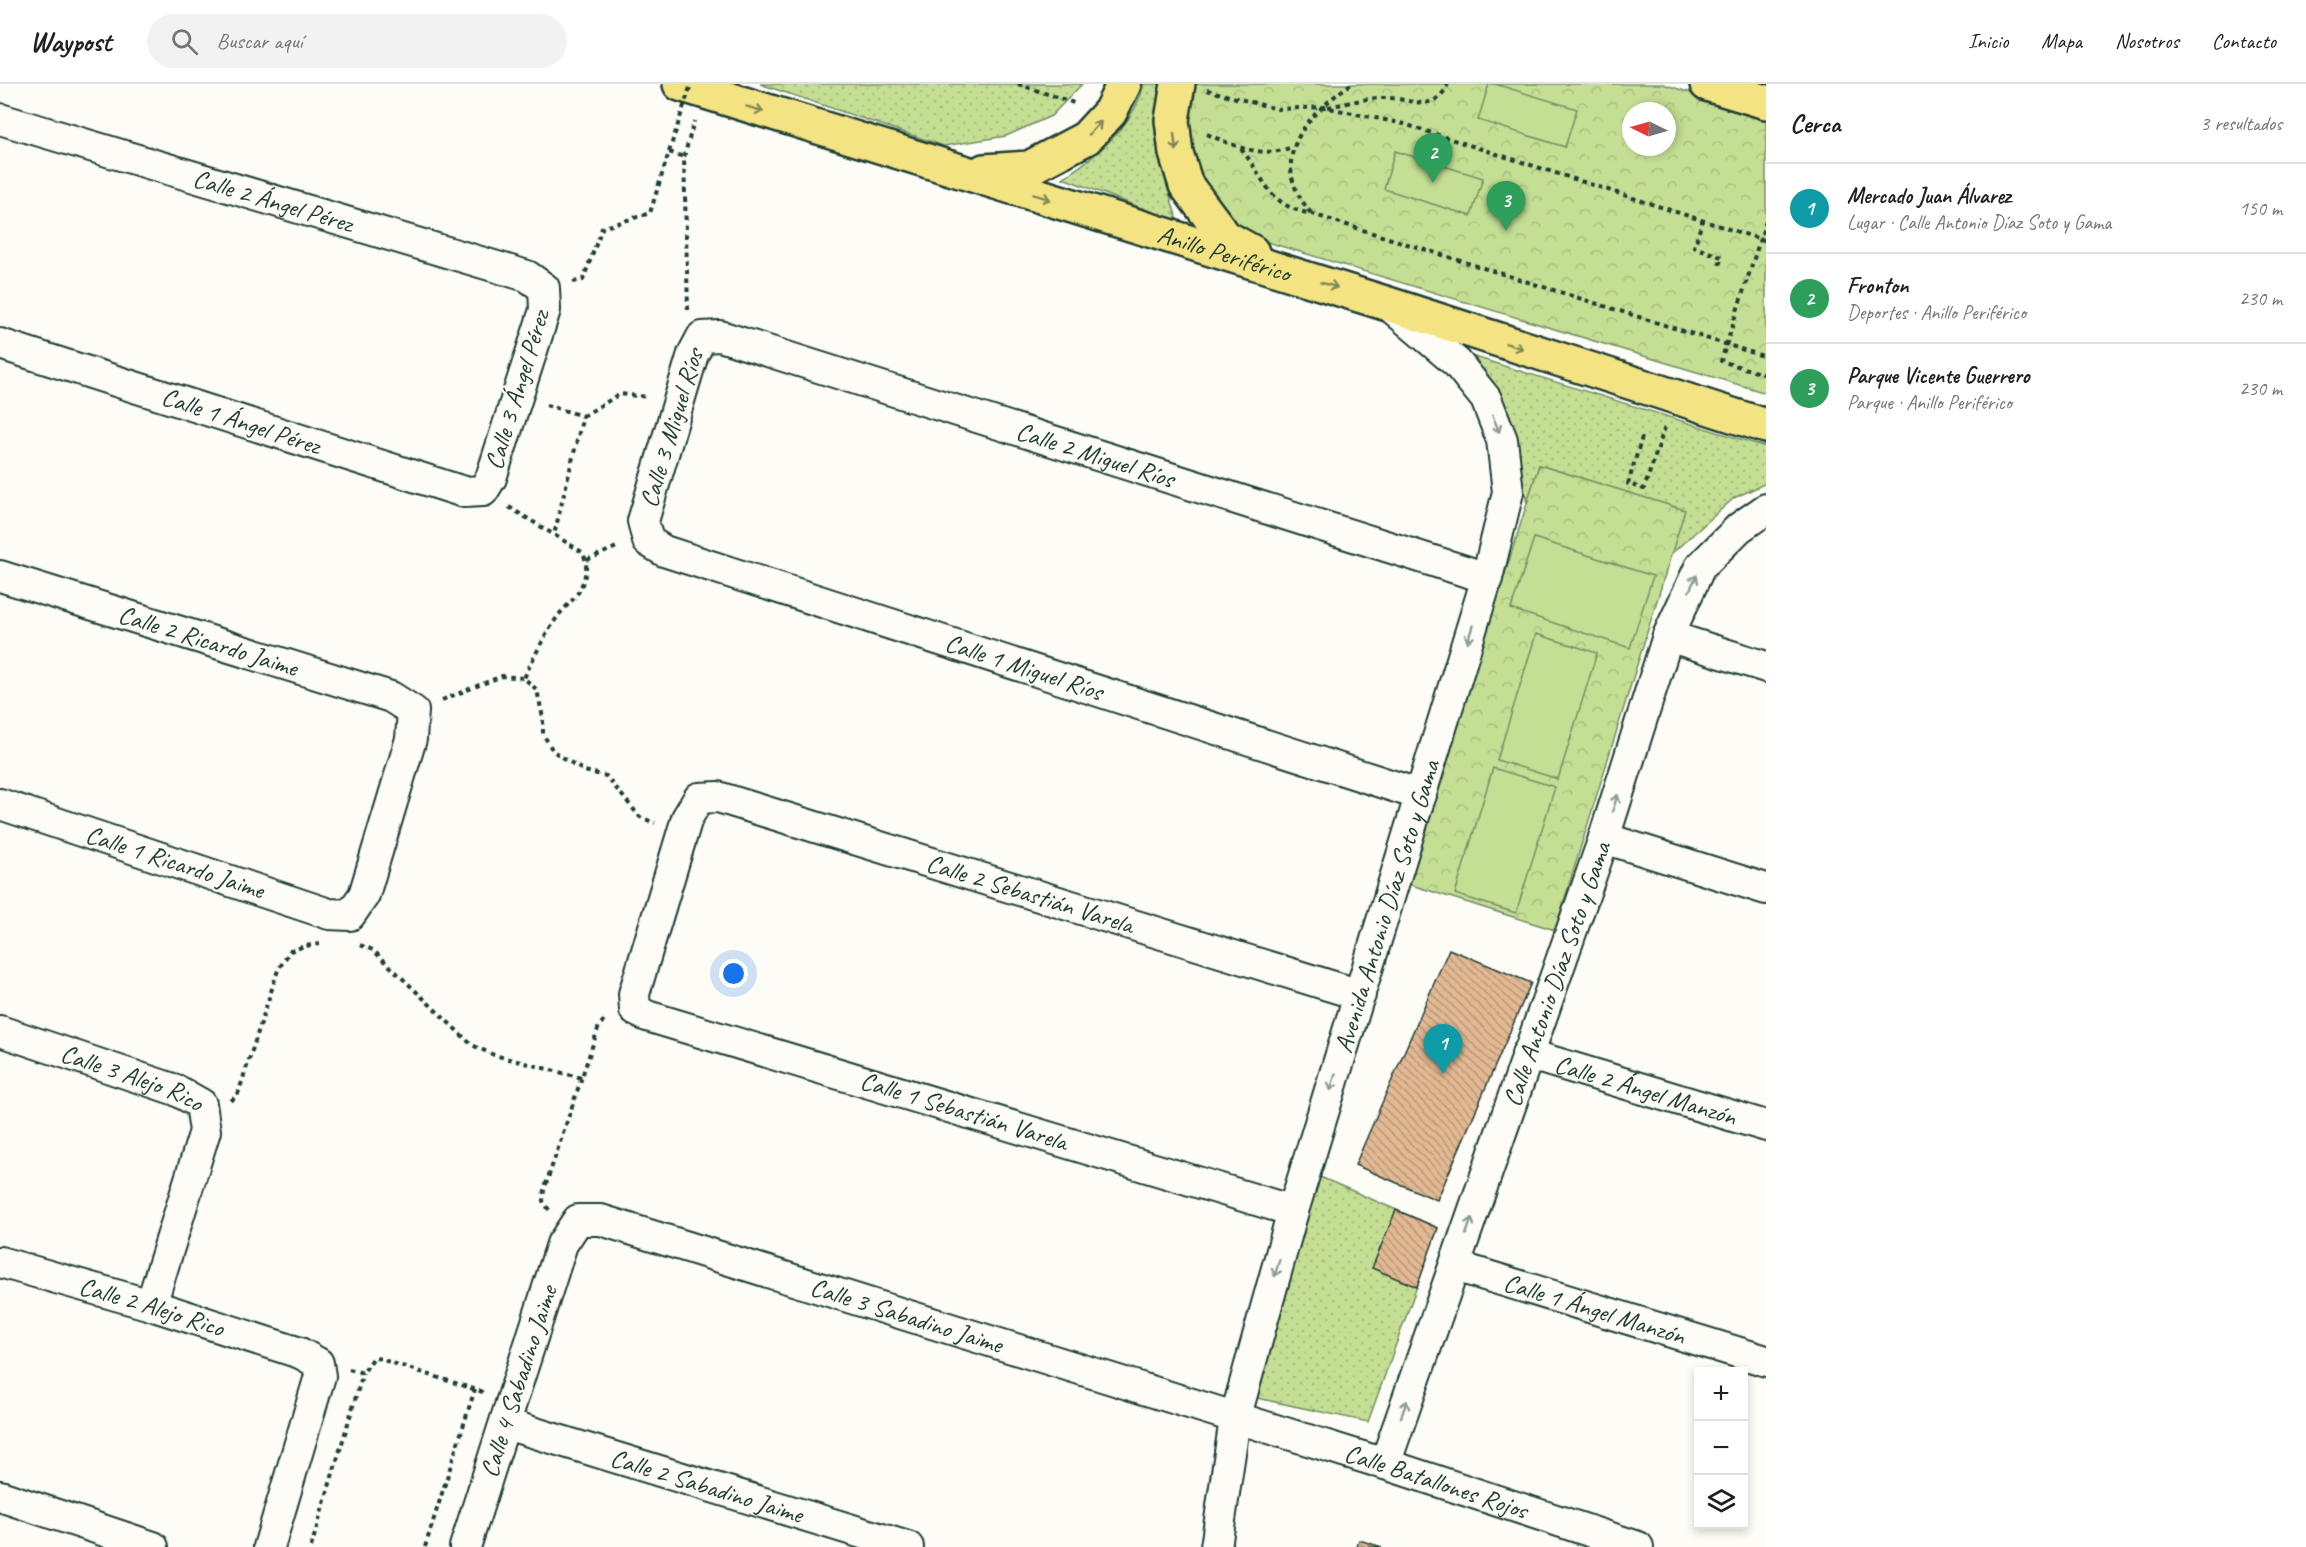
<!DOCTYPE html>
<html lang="es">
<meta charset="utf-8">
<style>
body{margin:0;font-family:Caveat,sans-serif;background:#f2f2f2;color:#202124}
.controls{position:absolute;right:18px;bottom:18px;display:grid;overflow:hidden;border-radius:0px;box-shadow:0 3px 9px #0003}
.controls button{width:54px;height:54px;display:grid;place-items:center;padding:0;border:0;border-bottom:2px solid #e0e0e0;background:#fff;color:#202124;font:30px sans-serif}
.compass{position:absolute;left:1622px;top:18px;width:54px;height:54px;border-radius:50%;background:#fff;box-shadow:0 3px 9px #0003;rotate:275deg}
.you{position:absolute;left:734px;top:890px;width:21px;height:21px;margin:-15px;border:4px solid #fff;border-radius:50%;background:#1a73e8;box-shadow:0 0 0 9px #1a73e833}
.badge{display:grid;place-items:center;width:39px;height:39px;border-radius:50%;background:#b45309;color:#fff;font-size:20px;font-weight:700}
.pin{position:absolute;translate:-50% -50px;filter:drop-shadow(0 2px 3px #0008)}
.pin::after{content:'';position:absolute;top:32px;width:21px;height:18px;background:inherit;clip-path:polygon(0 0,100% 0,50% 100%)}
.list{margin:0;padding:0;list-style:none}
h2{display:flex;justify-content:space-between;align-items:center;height:78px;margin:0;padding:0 24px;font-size:26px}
h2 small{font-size:20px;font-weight:400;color:#757577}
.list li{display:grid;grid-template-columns:39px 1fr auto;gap:18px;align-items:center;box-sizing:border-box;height:90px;padding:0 24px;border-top:2px solid #e0e0e0}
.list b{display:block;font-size:22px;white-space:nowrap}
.list p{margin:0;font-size:20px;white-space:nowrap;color:#757577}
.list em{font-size:20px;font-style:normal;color:#757577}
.icon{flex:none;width:33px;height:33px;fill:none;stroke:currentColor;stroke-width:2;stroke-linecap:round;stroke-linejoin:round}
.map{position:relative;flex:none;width:1766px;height:1463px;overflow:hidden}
header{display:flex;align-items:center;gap:36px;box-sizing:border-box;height:84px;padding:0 30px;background:#fff;border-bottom:2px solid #e0e0e0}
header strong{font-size:28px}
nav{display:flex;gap:33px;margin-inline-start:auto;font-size:21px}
.search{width:420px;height:54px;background:#f2f2f2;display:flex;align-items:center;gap:15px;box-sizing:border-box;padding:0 21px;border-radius:33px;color:#757577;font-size:22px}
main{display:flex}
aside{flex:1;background:#fff}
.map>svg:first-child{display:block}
.grass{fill:url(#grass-dots);stroke:#728e64;stroke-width:1.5}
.forest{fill:url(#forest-crowns);stroke:#728e64;stroke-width:1.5;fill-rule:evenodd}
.pitch{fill:#c4de94;stroke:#728e64;stroke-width:1.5}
.building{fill:url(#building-back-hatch);stroke:#1f3d34;stroke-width:1.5}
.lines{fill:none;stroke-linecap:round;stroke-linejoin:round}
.street-casing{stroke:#1f3d34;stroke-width:34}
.primary-casing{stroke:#1f3d34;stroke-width:38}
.path{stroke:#1f3d34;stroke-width:4;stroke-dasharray:4.5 4.5;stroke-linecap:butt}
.street{stroke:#fdfcf7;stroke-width:30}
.primary{stroke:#f4e382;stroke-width:33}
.path-bridge{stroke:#1f3d34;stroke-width:4;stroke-dasharray:4.5 4.5;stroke-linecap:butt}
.oneway{stroke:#7f8857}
.oneway2{stroke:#8e9c96}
.labels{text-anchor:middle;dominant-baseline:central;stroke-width:4.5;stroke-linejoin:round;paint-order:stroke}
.street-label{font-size:26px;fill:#1f3d34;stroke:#fdfcf7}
</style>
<header>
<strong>Waypost</strong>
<div class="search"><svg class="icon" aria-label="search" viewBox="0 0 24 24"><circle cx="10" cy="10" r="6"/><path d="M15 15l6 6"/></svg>Buscar aquí</div>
<nav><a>Inicio</a><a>Mapa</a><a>Nosotros</a><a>Contacto</a></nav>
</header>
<main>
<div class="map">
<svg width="1766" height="1463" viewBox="0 0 1766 1463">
<defs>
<pattern id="grass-dots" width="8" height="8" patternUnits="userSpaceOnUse" patternTransform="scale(1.5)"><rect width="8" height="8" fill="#c4de94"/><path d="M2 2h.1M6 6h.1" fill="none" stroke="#a8bf80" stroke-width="1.8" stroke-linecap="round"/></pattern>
<pattern id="forest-crowns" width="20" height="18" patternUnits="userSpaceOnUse" patternTransform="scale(1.5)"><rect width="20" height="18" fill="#c4de94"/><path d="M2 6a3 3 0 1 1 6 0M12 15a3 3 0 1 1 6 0" fill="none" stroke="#a8bf80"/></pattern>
<pattern id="building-back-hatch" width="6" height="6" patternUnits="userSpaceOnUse" patternTransform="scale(1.5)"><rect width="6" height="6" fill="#e3b993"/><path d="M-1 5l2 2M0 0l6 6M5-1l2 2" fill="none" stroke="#b79879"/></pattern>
</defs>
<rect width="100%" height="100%" fill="#fdfcf7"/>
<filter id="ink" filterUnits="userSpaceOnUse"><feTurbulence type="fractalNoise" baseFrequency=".0167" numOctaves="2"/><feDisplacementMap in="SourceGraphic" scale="12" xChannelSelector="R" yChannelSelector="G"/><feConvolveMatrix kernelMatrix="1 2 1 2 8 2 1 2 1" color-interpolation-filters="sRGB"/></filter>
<g filter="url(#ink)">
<!-- grass -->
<g class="grass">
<polygon points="760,0 1082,0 1051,32 1006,52 944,62"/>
<path d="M 1144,0 L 1165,0 L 1160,57 L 1166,99 L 1178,138 L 1063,94 C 1097,72 1135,40 1144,0 Z"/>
<polygon points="1475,273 1766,363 1766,399 1734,414 1671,470 1684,426 1539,381 1527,419 1511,346"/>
<polygon points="1318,1092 1438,1144 1368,1338 1252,1313"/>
</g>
<!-- forest -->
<g class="forest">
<path d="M 1185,0 L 1663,0 L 1766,33 L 1766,309 L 1264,157 L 1227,137 L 1202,112 L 1180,46 ZM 1631,27 L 1667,27 L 1667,63 L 1631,63 Z"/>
<polygon points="1539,381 1685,426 1555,846 1408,800"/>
</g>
<!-- pitch -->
<g class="pitch">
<polygon points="1489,0 1495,0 1577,25 1565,63 1478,36"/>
<polygon points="1395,67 1483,94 1471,132 1384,105"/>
<polygon points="1534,454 1653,492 1630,564 1511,525"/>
<polygon points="1536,550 1597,569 1558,695 1497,676"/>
<polygon points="1493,684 1555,703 1516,829 1455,810"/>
</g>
<!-- building -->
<g class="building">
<polygon points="1449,865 1531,899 1437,1116 1355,1081"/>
<polygon points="1396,1126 1438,1144 1417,1203 1372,1184"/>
<polygon points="1359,1456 1382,1463 1357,1463"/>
</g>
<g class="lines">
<defs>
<g id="street">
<path id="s1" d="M 0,35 L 527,192 L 544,204 L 545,226 L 491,394 L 483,407 L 464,408 L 0,260"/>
<path id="s2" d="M 0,492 L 391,613 L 413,627 L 411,655 L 364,811 L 350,831 L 329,830 L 0,720"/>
<polyline points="1668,552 1766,583"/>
<path id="s3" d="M 1421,711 L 664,467 L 648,457 L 643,437 L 693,270 L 702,253 L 720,252 L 1487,494"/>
<polyline points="1604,754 1766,805"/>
<path id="s4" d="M 0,947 L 176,1006 L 201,1020 L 205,1047 L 151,1221"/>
<path id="s5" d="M 1527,970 L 1766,1042"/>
<path id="s6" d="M 1293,1127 L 647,932 L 635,926 L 634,910 L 687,734 L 699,714 L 718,713 L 1360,911"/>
<path id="s7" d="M 0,1178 L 151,1221 L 300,1269 L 318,1279 L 320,1292 L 269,1463"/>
<path id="s8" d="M 1455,1182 L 1766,1277"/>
<path id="s9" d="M 506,1340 L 908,1463"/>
<path id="s10" d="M 1385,1380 L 1604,754 L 1668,552 L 1700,483 L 1739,444 L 1766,425"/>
<polyline points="0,1412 153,1463"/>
<path id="s11" d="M 465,1463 L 562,1160 L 578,1136 L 601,1136 L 1385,1380 L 1638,1463"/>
<path id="s12" d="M 1216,1463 L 1235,1335 L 1293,1127 L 1487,494 L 1508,408 L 1502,356 L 1486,315 L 1457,279 L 1390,222"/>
</g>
<g id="primary">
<path id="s13" d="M 680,0 L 1388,220 L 1766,342"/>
<polyline points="1178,0 1172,36 1176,69 1186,101 1225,153 1252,168"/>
<polyline points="1707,0 1766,18"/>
<polyline points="984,87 1029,84 1086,54 1110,28 1124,0"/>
</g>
</defs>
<!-- street casing -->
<use href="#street" class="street-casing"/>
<!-- primary casing -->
<use href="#primary" class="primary-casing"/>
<!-- path -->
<g class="path">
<polyline points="1018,0 1074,19"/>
<polyline points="1207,6 1277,25 1324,23 1404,40 1766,157"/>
<path d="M 1328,23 C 1348,19 1369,13 1389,14 C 1403,14 1418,22 1432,17 C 1440,14 1445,7 1448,0"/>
<path d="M 1207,50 C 1235,62 1261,75 1292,63"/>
<path d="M 1241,65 C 1267,96 1267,122 1312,130 L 1766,273"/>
<path d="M 1311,129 C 1266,76 1304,33 1351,0"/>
<polyline points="1703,135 1694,163 1722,173 1718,184"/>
<polyline points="1766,137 1721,277 1766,291"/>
<polyline points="573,198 583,196 602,144 650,129 669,68 684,73"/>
<polyline points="688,226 684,73 694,37"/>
<polyline points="546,321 583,332 554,451"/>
<polyline points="583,332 620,310 648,313"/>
<polyline points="1642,353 1628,400 1644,405 1665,343"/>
<path d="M 509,423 L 582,468 C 590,480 585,495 579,507 C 573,517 564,524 558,532 C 544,552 534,573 524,594"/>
<polyline points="587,476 619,462"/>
<polyline points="442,616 502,592 524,594 537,606 543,634 543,650 553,667 584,687 606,692 640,733 655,739"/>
<polyline points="360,861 373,866 472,961 494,971 582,994"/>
<polyline points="231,1017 238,1010 278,886 290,867 305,862 320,860"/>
<polyline points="549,1126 543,1117 544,1106 599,942 606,934"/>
<polyline points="349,1285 363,1289 374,1273 483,1308"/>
<polyline points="311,1463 363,1289"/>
<polyline points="425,1463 475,1305"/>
</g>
<!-- street -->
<use href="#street" class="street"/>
<!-- primary -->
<use href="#primary" class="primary"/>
<!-- path-bridge -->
<polyline class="path-bridge" points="669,68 691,0"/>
</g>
<!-- one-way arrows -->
<defs><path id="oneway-shaft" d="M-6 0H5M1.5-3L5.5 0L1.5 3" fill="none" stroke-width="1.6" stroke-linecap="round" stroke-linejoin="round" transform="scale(1.5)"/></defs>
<g class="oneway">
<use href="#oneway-shaft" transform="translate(755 25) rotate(17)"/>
<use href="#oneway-shaft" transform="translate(1095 44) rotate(-47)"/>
<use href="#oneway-shaft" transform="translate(1175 58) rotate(83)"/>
<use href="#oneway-shaft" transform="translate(1042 113) rotate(17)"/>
<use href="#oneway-shaft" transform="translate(1329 201) rotate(17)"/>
<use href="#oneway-shaft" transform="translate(1514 262) rotate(18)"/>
</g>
<g class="oneway2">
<use href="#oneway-shaft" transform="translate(1496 340) rotate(68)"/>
<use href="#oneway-shaft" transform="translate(1693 499) rotate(-65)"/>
<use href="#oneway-shaft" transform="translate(1470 550) rotate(107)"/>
<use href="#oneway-shaft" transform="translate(1615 719) rotate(-72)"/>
<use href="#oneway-shaft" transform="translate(1333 998) rotate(107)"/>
<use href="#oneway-shaft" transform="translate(1469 1142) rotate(-71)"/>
<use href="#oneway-shaft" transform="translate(1277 1184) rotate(106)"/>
<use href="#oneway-shaft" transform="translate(1404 1325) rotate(-70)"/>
</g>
</g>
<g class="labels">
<!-- street labels -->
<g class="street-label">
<text stroke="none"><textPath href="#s1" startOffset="285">Calle 2 Ángel Pérez</textPath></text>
<text stroke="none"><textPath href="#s13" startOffset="570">Anillo Periférico</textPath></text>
<text transform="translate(517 306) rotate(-73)">Calle 3 Ángel Pérez</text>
<text transform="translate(241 337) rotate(18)">Calle 1 Ángel Pérez</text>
<text stroke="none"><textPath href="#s3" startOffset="932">Calle 3 Miguel Ríos</textPath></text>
<text stroke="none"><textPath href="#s3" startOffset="1440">Calle 2 Miguel Ríos</textPath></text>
<text stroke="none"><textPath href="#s2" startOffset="218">Calle 2 Ricardo Jaime</textPath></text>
<text transform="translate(1024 583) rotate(18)">Calle 1 Miguel Ríos</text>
<text transform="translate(175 778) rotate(18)">Calle 1 Ricardo Jaime</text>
<text stroke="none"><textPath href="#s6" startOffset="1257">Calle 2 Sebastián Varela</textPath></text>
<text stroke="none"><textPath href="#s12" startOffset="664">Avenida Antonio Díaz Soto y Gama</textPath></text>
<text stroke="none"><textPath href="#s10" startOffset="519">Calle Antonio Díaz Soto y Gama</textPath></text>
<text stroke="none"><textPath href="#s4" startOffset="140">Calle 3 Alejo Rico</textPath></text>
<text stroke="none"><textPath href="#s5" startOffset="124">Calle 2 Ángel Manzón</textPath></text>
<text transform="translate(964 1027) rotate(17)">Calle 1 Sebastián Varela</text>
<text stroke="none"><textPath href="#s7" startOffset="158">Calle 2 Alejo Rico</textPath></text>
<text stroke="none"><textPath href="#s8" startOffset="146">Calle 1 Ángel Manzón</textPath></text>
<text stroke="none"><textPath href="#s11" startOffset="690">Calle 3 Sabadino Jaime</textPath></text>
<text stroke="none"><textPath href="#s11" startOffset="174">Calle 4 Sabadino Jaime</textPath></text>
<text stroke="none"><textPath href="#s11" startOffset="1245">Calle Batallones Rojos</textPath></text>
<text stroke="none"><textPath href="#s9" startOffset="210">Calle 2 Sabadino Jaime</textPath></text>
</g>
</g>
</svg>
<div class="controls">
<button>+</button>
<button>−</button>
<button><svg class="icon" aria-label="layers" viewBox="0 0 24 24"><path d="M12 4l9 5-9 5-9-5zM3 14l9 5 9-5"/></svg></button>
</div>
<svg class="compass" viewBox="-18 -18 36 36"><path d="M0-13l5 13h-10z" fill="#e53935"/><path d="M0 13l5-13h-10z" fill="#757577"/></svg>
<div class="you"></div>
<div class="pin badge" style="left:1443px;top:990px;background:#0f9aa8">1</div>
<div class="pin badge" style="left:1433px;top:99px;background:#2e9e5b">2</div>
<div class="pin badge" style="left:1506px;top:147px;background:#2e9e5b">3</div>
</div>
<aside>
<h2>Cerca<small>3 resultados</small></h2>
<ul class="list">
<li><span class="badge" style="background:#0f9aa8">1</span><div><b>Mercado Juan Álvarez</b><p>Lugar · Calle Antonio Díaz Soto y Gama</p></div><em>150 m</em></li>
<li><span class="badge" style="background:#2e9e5b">2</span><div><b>Fronton</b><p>Deportes · Anillo Periférico</p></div><em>230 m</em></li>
<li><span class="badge" style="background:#2e9e5b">3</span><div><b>Parque Vicente Guerrero</b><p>Parque · Anillo Periférico</p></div><em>230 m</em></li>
</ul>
</aside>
</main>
